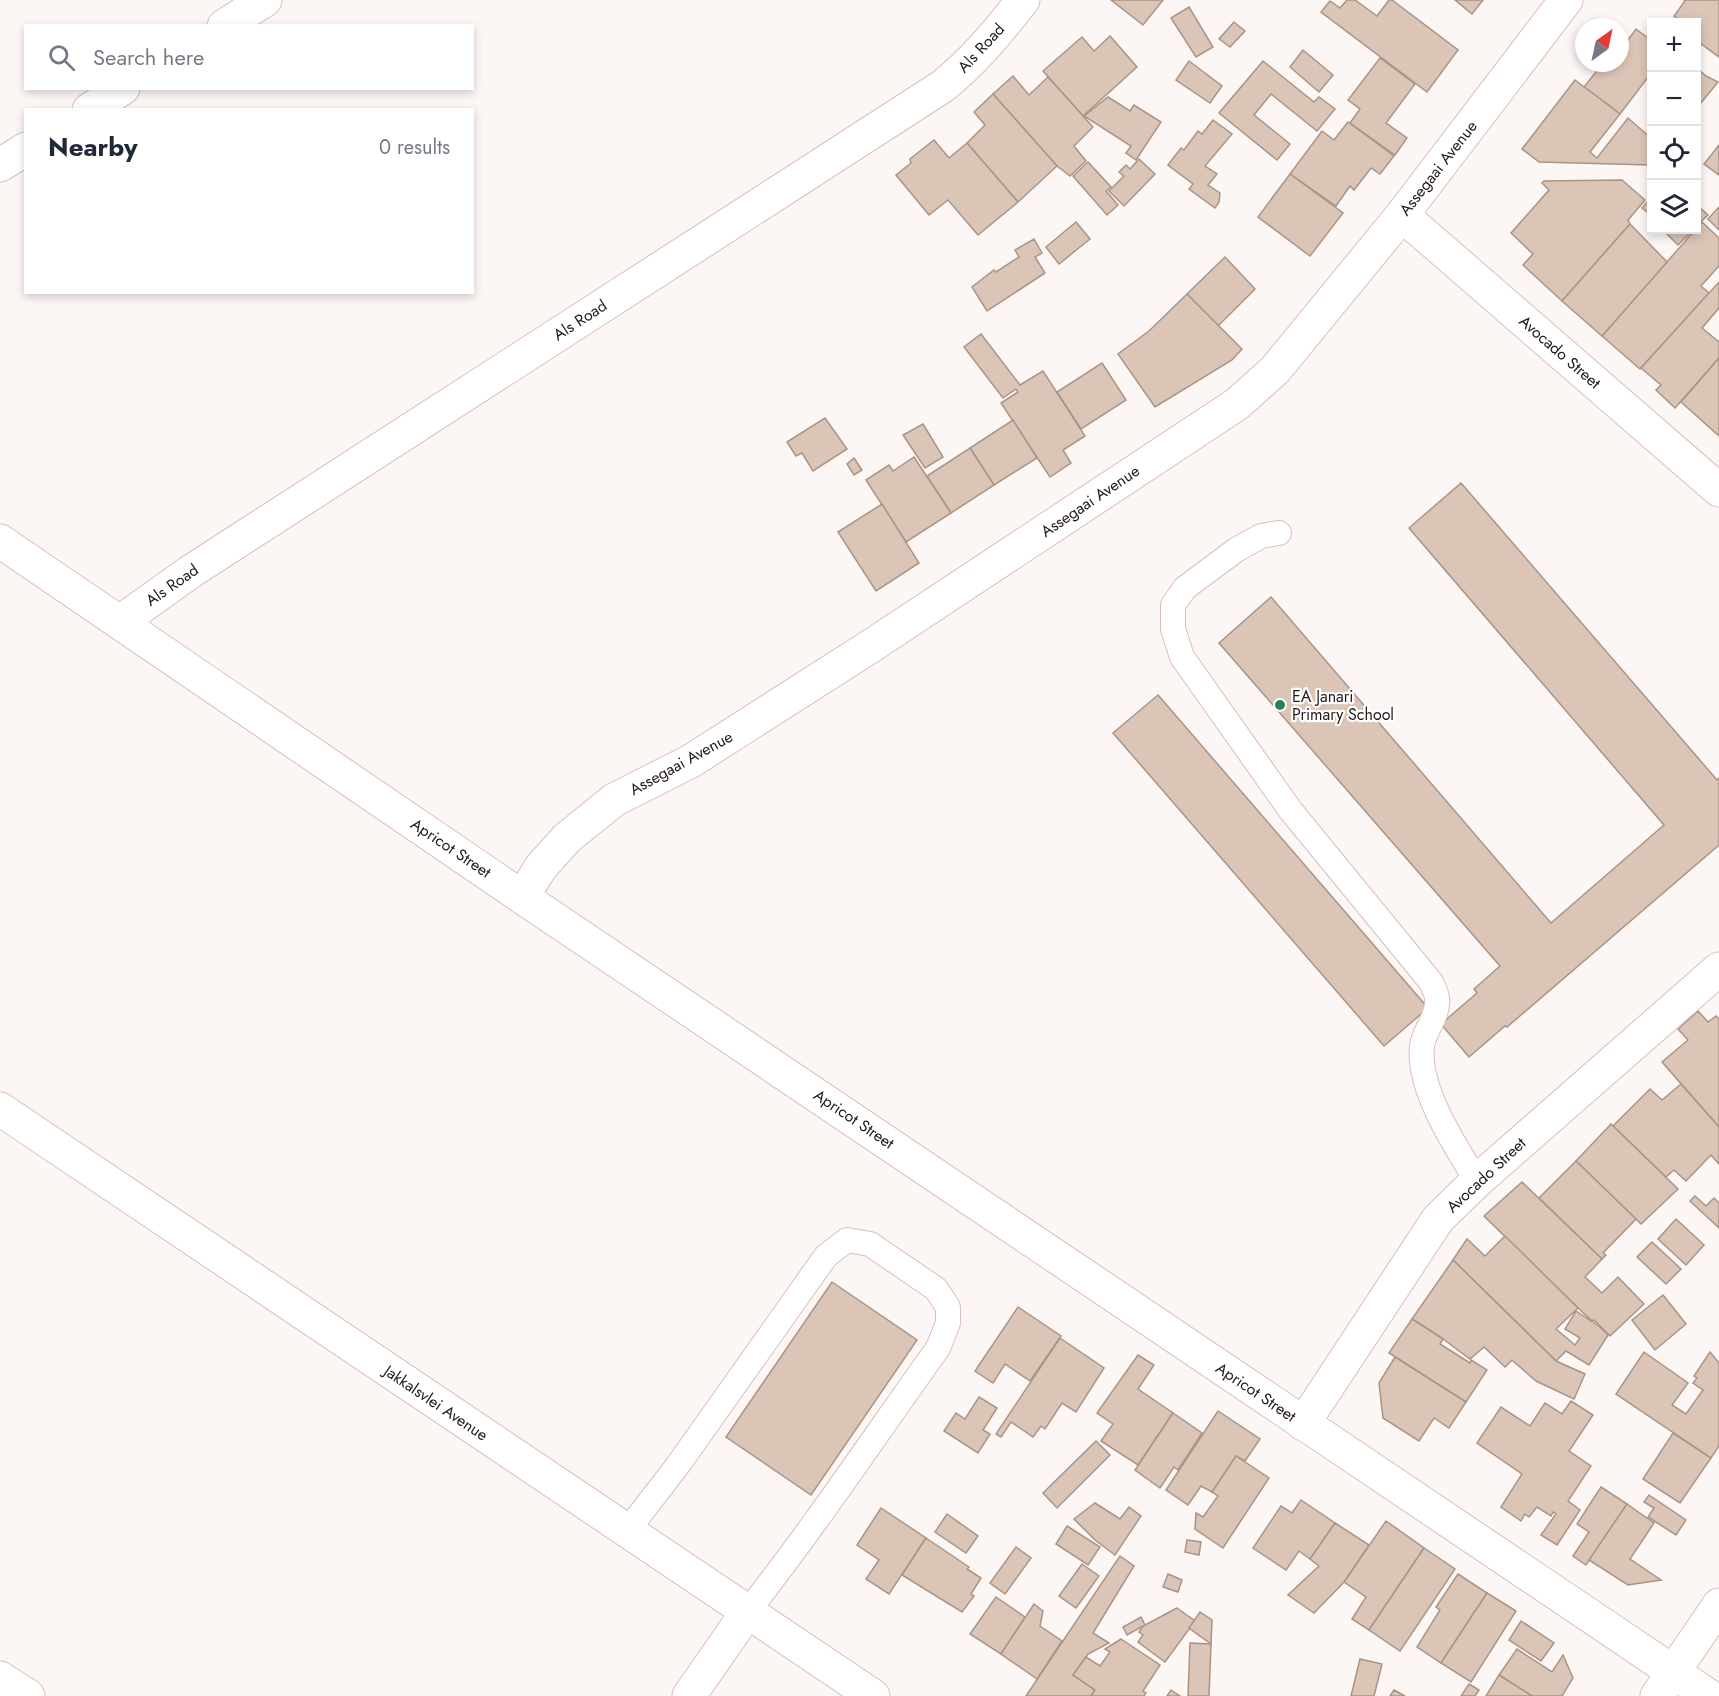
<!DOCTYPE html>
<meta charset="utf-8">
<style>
body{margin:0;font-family:Jost,sans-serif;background:#f6f6f7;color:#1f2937}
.controls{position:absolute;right:18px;top:18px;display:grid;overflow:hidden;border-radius:0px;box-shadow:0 3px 9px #0003}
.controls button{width:54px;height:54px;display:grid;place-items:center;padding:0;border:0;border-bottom:2px solid #e0e1e3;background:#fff;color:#1f2937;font:30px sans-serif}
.compass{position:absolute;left:1575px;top:18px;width:54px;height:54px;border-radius:50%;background:#fff;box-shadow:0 3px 9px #0003;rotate:33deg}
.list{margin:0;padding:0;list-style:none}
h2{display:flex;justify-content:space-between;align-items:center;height:78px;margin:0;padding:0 24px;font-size:26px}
h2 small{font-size:20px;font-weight:400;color:#747a83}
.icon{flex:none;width:33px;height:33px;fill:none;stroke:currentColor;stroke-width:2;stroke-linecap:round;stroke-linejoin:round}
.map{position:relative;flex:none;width:1719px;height:1696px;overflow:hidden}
.search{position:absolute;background:#fff;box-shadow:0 3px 9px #0003;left:24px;top:24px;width:450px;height:66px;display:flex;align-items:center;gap:15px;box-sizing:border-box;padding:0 21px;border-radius:0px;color:#747a83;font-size:22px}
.panel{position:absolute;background:#fff;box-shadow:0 3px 9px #0003;left:24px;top:108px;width:450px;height:186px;border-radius:0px}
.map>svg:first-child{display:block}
.building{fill:#dbc5b6;stroke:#a99486;stroke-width:1.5}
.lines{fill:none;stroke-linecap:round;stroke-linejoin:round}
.lane-casing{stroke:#dabfba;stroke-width:26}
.street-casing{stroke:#dabfba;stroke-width:35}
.secondary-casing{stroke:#dabfba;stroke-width:35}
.lane{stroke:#fff;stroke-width:24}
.street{stroke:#fff;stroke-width:33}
.secondary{stroke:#fff;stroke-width:33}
.poi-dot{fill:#258259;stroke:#fff;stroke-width:2}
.labels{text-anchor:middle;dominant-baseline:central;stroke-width:4.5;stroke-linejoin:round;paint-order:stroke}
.street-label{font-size:16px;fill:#231917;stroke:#fff}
.poi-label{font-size:16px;fill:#231917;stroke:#fff;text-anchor:start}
</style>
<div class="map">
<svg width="1719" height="1696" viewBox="0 0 1719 1696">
<rect width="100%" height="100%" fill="#fcf6f5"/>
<!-- building -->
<g class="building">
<polygon points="1111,0 1163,0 1143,25"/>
<polygon points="1347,0 1355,0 1377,16 1389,0 1392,0 1458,50 1427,92 1321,12 1330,1 1340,8"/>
<polygon points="1455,0 1483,0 1472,14"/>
<polygon points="1684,0 1719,0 1719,57 1696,40 1696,22 1682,22 1674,16 1685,1"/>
<polygon points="1189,7 1213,47 1196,57 1171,18"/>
<polygon points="1234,22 1245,31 1230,47 1219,39"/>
<polygon points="1636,29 1652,41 1652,72 1620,114 1584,87 1603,63 1620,63 1620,45 1623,47"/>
<polygon points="1110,36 1137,67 1083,116 1043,71 1082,37 1094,51"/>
<polygon points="1303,50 1333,75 1319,92 1290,67"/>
<polygon points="1380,58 1415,84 1386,123 1407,138 1395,155 1350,123 1360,109 1348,100"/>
<polygon points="1189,61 1222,86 1210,103 1176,80"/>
<polygon points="1263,61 1314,102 1319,97 1335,109 1317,131 1271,94 1254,115 1290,144 1277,160 1219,113"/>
<polygon points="1698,69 1706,76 1718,82 1696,109 1696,71"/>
<polygon points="1013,76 1029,95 1048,77 1093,127 1074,146 1086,161 1070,176 1057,166 993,94"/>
<polygon points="1575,80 1620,114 1590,152 1597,158 1628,118 1652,139 1652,163 1650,165 1539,162 1522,149"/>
<polygon points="993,94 1057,166 1018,202 967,143 985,125 974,112"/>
<polygon points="1108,97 1130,111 1134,105 1161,122 1136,160 1126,153 1131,146 1084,116"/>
<polygon points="1213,120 1232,134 1205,166 1217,174 1208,185 1220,193 1219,202 1215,208 1189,189 1193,184 1168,165 1181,148 1184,150 1198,131 1202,134"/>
<polygon points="1348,122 1394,156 1380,174 1371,168 1354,190 1350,186 1336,206 1290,174 1322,131 1334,140"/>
<polygon points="934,140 949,158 967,143 1018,202 978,235 948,200 929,215 896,175 911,163 910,159"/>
<polygon points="1719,145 1719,175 1704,164"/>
<polygon points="1139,159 1155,174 1124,206 1109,191 1124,176 1119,172 1126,165 1130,169"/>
<polygon points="1088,162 1111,187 1106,191 1118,205 1107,215 1073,176"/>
<polygon points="1290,174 1343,213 1310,256 1258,217"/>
<polygon points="1622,180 1645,200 1628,220 1630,224 1562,301 1523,265 1533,254 1511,233 1549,190 1542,183 1544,181"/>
<polygon points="1651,198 1652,199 1652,216 1642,208"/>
<polygon points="1696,204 1708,215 1696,226"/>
<polygon points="1719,207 1719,230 1708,219"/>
<polygon points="1076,222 1090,239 1059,264 1046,247"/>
<polygon points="1702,222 1719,238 1719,266 1701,286 1709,293 1640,369 1602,336"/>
<polygon points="1630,224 1667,262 1602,336 1562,301"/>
<polygon points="1663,230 1693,230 1678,245"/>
<polygon points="1034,239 1042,253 1035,257 1045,273 987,311 972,287 994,270 996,272 1019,257 1015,250"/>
<polygon points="1225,257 1255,289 1218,326 1187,294"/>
<polygon points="1719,282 1719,308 1702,328 1719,342 1719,358 1675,408 1656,390 1661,385 1641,368"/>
<polygon points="1187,294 1242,349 1232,360 1155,407 1118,354 1149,331"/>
<polygon points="981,334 1020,385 1043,371 1085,436 1063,450 1071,463 1050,477 1001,403 1018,392 1016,389 1003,398 964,347"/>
<polygon points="1719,358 1719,436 1681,402"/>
<polygon points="1102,363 1126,400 1081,429 1057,392"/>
<polygon points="825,418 847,449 813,471 802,453 796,456 787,442"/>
<polygon points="1013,420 1037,458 994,485 970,448"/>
<polygon points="923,424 943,457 925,468 903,435"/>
<polygon points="970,448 994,485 951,513 927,476"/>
<polygon points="914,457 951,513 906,542 866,480 889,465 893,471"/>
<polygon points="854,458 862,470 854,475 847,464"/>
<polygon points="1461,483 1717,780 1719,778 1719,845 1507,1027 1505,1026 1469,1057 1441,1024 1477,993 1474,989 1500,966 1219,643 1271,597 1551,923 1664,825 1409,528"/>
<polygon points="882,504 919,563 876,591 838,532"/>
<polygon points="1158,695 1428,1008 1384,1046 1113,733"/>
<polygon points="1698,1011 1708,1022 1716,1016 1719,1019 1719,1127 1662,1062 1688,1040 1678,1029"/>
<polygon points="1681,1084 1719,1127 1719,1164 1711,1155 1686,1181 1674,1170 1666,1177 1613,1126 1650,1089 1662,1100"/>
<polygon points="1611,1124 1678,1189 1641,1224 1576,1161"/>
<polygon points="1576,1161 1636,1219 1603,1253 1606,1255 1602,1259 1539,1198"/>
<polygon points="1522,1182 1602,1259 1585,1277 1602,1293 1618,1277 1644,1304 1610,1336 1594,1320 1592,1321 1578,1308 1484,1216"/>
<polygon points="1695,1196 1706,1206 1714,1198 1719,1203 1719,1228 1690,1201"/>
<polygon points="1676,1219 1704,1245 1686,1265 1658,1239"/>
<polygon points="1505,1236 1578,1308 1556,1329 1575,1345 1580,1338 1565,1329 1576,1311 1600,1327 1608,1335 1589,1365 1566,1351 1556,1361 1453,1260 1467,1239 1485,1256"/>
<polygon points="1652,1242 1681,1269 1666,1284 1637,1257"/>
<polygon points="1453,1260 1556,1361 1585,1374 1574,1399 1536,1381 1512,1360 1505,1367 1484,1347 1470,1359 1439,1336 1412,1319"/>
<polygon points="832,1282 917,1340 811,1495 726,1437"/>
<polygon points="1663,1295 1686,1324 1655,1350 1632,1320"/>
<polygon points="1018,1307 1061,1336 1030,1381 1005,1364 993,1383 975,1371"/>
<polygon points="1412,1319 1443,1339 1440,1344 1470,1363 1471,1360 1487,1370 1466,1402 1389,1353"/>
<polygon points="1060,1338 1104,1368 1076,1412 1062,1403 1045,1429 1041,1426 1033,1437 1011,1422 1001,1437 996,1434"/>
<polygon points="1644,1352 1688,1383 1672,1405 1686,1414 1703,1390 1693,1383 1697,1378 1694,1376 1710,1352 1719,1363 1719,1446 1711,1458 1616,1394"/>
<polygon points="1138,1355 1154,1365 1138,1389 1173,1413 1138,1465 1101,1441 1113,1424 1097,1413"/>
<polygon points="1395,1357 1466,1402 1449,1428 1434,1418 1419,1441 1383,1418 1379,1383"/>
<polygon points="979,1397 997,1408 983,1430 990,1434 978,1453 944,1431 956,1413 965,1419"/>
<polygon points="1571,1401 1593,1415 1569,1451 1591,1466 1568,1501 1580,1510 1557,1545 1541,1535 1556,1514 1553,1512 1551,1516 1537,1507 1529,1517 1525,1514 1521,1521 1501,1507 1522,1474 1477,1443 1501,1407 1530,1426 1545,1403 1562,1414"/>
<polygon points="1218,1411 1260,1439 1245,1461 1236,1456 1212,1492 1201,1486 1188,1505 1166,1490"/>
<polygon points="1173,1413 1202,1433 1178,1470 1174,1467 1160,1488 1135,1470"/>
<polygon points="1673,1433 1711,1458 1680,1503 1643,1479"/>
<polygon points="1096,1441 1110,1455 1057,1508 1043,1493"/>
<polygon points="1236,1456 1269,1478 1223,1548 1195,1529 1196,1513 1203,1517 1218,1496 1212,1492"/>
<polygon points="1601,1487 1627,1504 1586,1565 1573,1556 1589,1532 1577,1524"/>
<polygon points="1649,1495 1686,1520 1676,1535 1648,1517 1654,1508 1644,1502"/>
<polygon points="1301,1500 1335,1523 1310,1559 1299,1551 1286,1570 1253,1548 1281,1506 1292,1513"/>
<polygon points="1095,1503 1120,1519 1129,1507 1141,1516 1115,1555 1095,1540 1074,1519"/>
<polygon points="1627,1504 1654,1523 1630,1559 1661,1580 1628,1585 1589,1560"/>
<polygon points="881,1508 926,1538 889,1594 866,1579 879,1560 857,1545"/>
<polygon points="947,1514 978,1536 966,1553 935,1532"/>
<polygon points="1386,1521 1424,1548 1369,1630 1352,1619 1366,1597 1344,1582"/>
<polygon points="1335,1523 1369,1545 1344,1582 1314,1613 1288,1595 1319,1566 1310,1559"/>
<polygon points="1067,1526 1100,1547 1088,1565 1056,1544"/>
<polygon points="926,1538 969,1567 967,1569 981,1578 971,1594 974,1596 962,1612 902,1575"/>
<polygon points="1187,1540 1201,1542 1199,1555 1185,1552"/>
<polygon points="1016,1547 1031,1558 1005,1594 990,1583"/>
<polygon points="1424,1548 1455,1569 1400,1651 1369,1630"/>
<polygon points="1120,1556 1134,1566 1093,1633 1109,1643 1088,1654 1073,1675 1095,1690 1091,1696 1026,1696"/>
<polygon points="1082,1564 1099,1576 1076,1608 1059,1596"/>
<polygon points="1168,1574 1182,1580 1178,1592 1163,1587"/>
<polygon points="1458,1574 1487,1593 1441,1663 1417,1647 1440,1610 1436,1607"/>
<polygon points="1487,1593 1516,1611 1471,1682 1441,1663"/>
<polygon points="996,1597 1025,1617 1001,1654 970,1634"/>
<polygon points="1034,1604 1043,1611 1040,1626 1062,1641 1037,1679 1001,1654"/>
<polygon points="1177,1608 1195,1621 1165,1662 1138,1642 1143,1635 1139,1632 1143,1626"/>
<polygon points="1200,1612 1212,1620 1211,1644 1189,1628"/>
<polygon points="1141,1617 1145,1625 1127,1635 1123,1627"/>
<polygon points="1521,1621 1554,1643 1541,1661 1509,1640"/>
<polygon points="1121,1639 1160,1665 1143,1691 1146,1693 1144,1696 1091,1696 1095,1690 1073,1675 1086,1657 1100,1666 1110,1652 1105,1649"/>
<polygon points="1190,1643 1211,1644 1209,1696 1188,1696"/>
<polygon points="1517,1649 1552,1672 1563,1655 1573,1678 1562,1696 1532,1696 1499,1675"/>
<polygon points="1360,1659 1382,1664 1374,1696 1351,1696"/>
<polygon points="1499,1675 1532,1696 1486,1696"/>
<polygon points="1469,1684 1479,1690 1475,1696 1461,1696"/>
<polygon points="1171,1690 1180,1696 1167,1696"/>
<polygon points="1394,1690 1405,1696 1390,1696"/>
</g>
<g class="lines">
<defs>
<g id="lane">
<path d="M 1279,533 L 1261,536 L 1236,550 L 1185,588 L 1173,605 L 1173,629 L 1182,657 L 1291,811 L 1431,982 C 1433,987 1437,993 1437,999 C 1439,1016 1424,1030 1422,1046 C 1417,1088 1455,1146 1477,1181"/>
<path d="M 627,1531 L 678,1465 L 826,1256 L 847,1240 L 870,1244 L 936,1289 L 948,1307 L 948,1323 L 938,1348 C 875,1436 815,1526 748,1611"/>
</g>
<g id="street">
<polyline points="224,26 265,0"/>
<polyline points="89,110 123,88"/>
<polyline points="0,165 26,149"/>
<polyline points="1402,215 1719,490"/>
<polyline points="0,541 522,897 1709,1696"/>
<path d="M 120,622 L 190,572 L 943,86 C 976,59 997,33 1023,0"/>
<polyline points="522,897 541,867 567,838 614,800 691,761 874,644 1237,404 1275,370 1402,215 1566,0"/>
<polyline points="1303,1424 1438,1219 1477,1181 1719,969"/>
<polyline points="0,1678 28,1696"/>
<polyline points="1657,1696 1719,1605"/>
</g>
<g id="secondary">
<polyline points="0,1109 873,1696"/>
<polyline points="689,1696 748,1611"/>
</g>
</defs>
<!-- lane casing -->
<use href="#lane" class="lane-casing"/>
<!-- street casing -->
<use href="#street" class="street-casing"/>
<!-- secondary casing -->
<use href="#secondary" class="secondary-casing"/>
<!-- lane -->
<use href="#lane" class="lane"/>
<!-- street -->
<use href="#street" class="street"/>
<!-- secondary -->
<use href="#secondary" class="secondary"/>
</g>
<!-- markers -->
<circle class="poi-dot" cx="1280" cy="705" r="6"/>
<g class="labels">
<!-- street labels -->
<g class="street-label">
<text transform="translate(981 48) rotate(-47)">Als Road</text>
<text transform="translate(1438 168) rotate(-52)">Assegaai Avenue</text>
<text transform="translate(580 320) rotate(-33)">Als Road</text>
<text transform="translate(1560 352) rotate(41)">Avocado Street</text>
<text transform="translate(1090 501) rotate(-34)">Assegaai Avenue</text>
<text transform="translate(172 585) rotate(-35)">Als Road</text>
<text transform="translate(681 763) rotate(-29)">Assegaai Avenue</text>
<text transform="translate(451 848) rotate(34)">Apricot Street</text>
<text transform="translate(854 1119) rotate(34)">Apricot Street</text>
<text transform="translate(1486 1175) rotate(-43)">Avocado Street</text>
<text transform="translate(1256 1392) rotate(34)">Apricot Street</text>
<text transform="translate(436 1403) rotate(34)">Jakkalsvlei Avenue</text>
</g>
<!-- poi labels -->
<g class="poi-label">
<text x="1292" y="696">EA Janari<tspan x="1292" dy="18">Primary School</tspan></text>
</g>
</g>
</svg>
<div class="controls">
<button>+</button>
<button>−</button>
<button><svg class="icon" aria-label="locate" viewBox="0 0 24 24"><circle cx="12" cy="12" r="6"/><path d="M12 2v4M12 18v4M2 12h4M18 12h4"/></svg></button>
<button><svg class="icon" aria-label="layers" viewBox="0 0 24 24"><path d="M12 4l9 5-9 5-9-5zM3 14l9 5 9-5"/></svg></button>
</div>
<svg class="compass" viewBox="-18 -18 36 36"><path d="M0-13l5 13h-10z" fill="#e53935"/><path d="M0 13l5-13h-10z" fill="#747a83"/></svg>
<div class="search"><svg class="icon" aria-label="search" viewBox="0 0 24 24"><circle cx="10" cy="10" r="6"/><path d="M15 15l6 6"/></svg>Search here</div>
<section class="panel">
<h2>Nearby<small>0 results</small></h2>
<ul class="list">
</ul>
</section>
</div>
